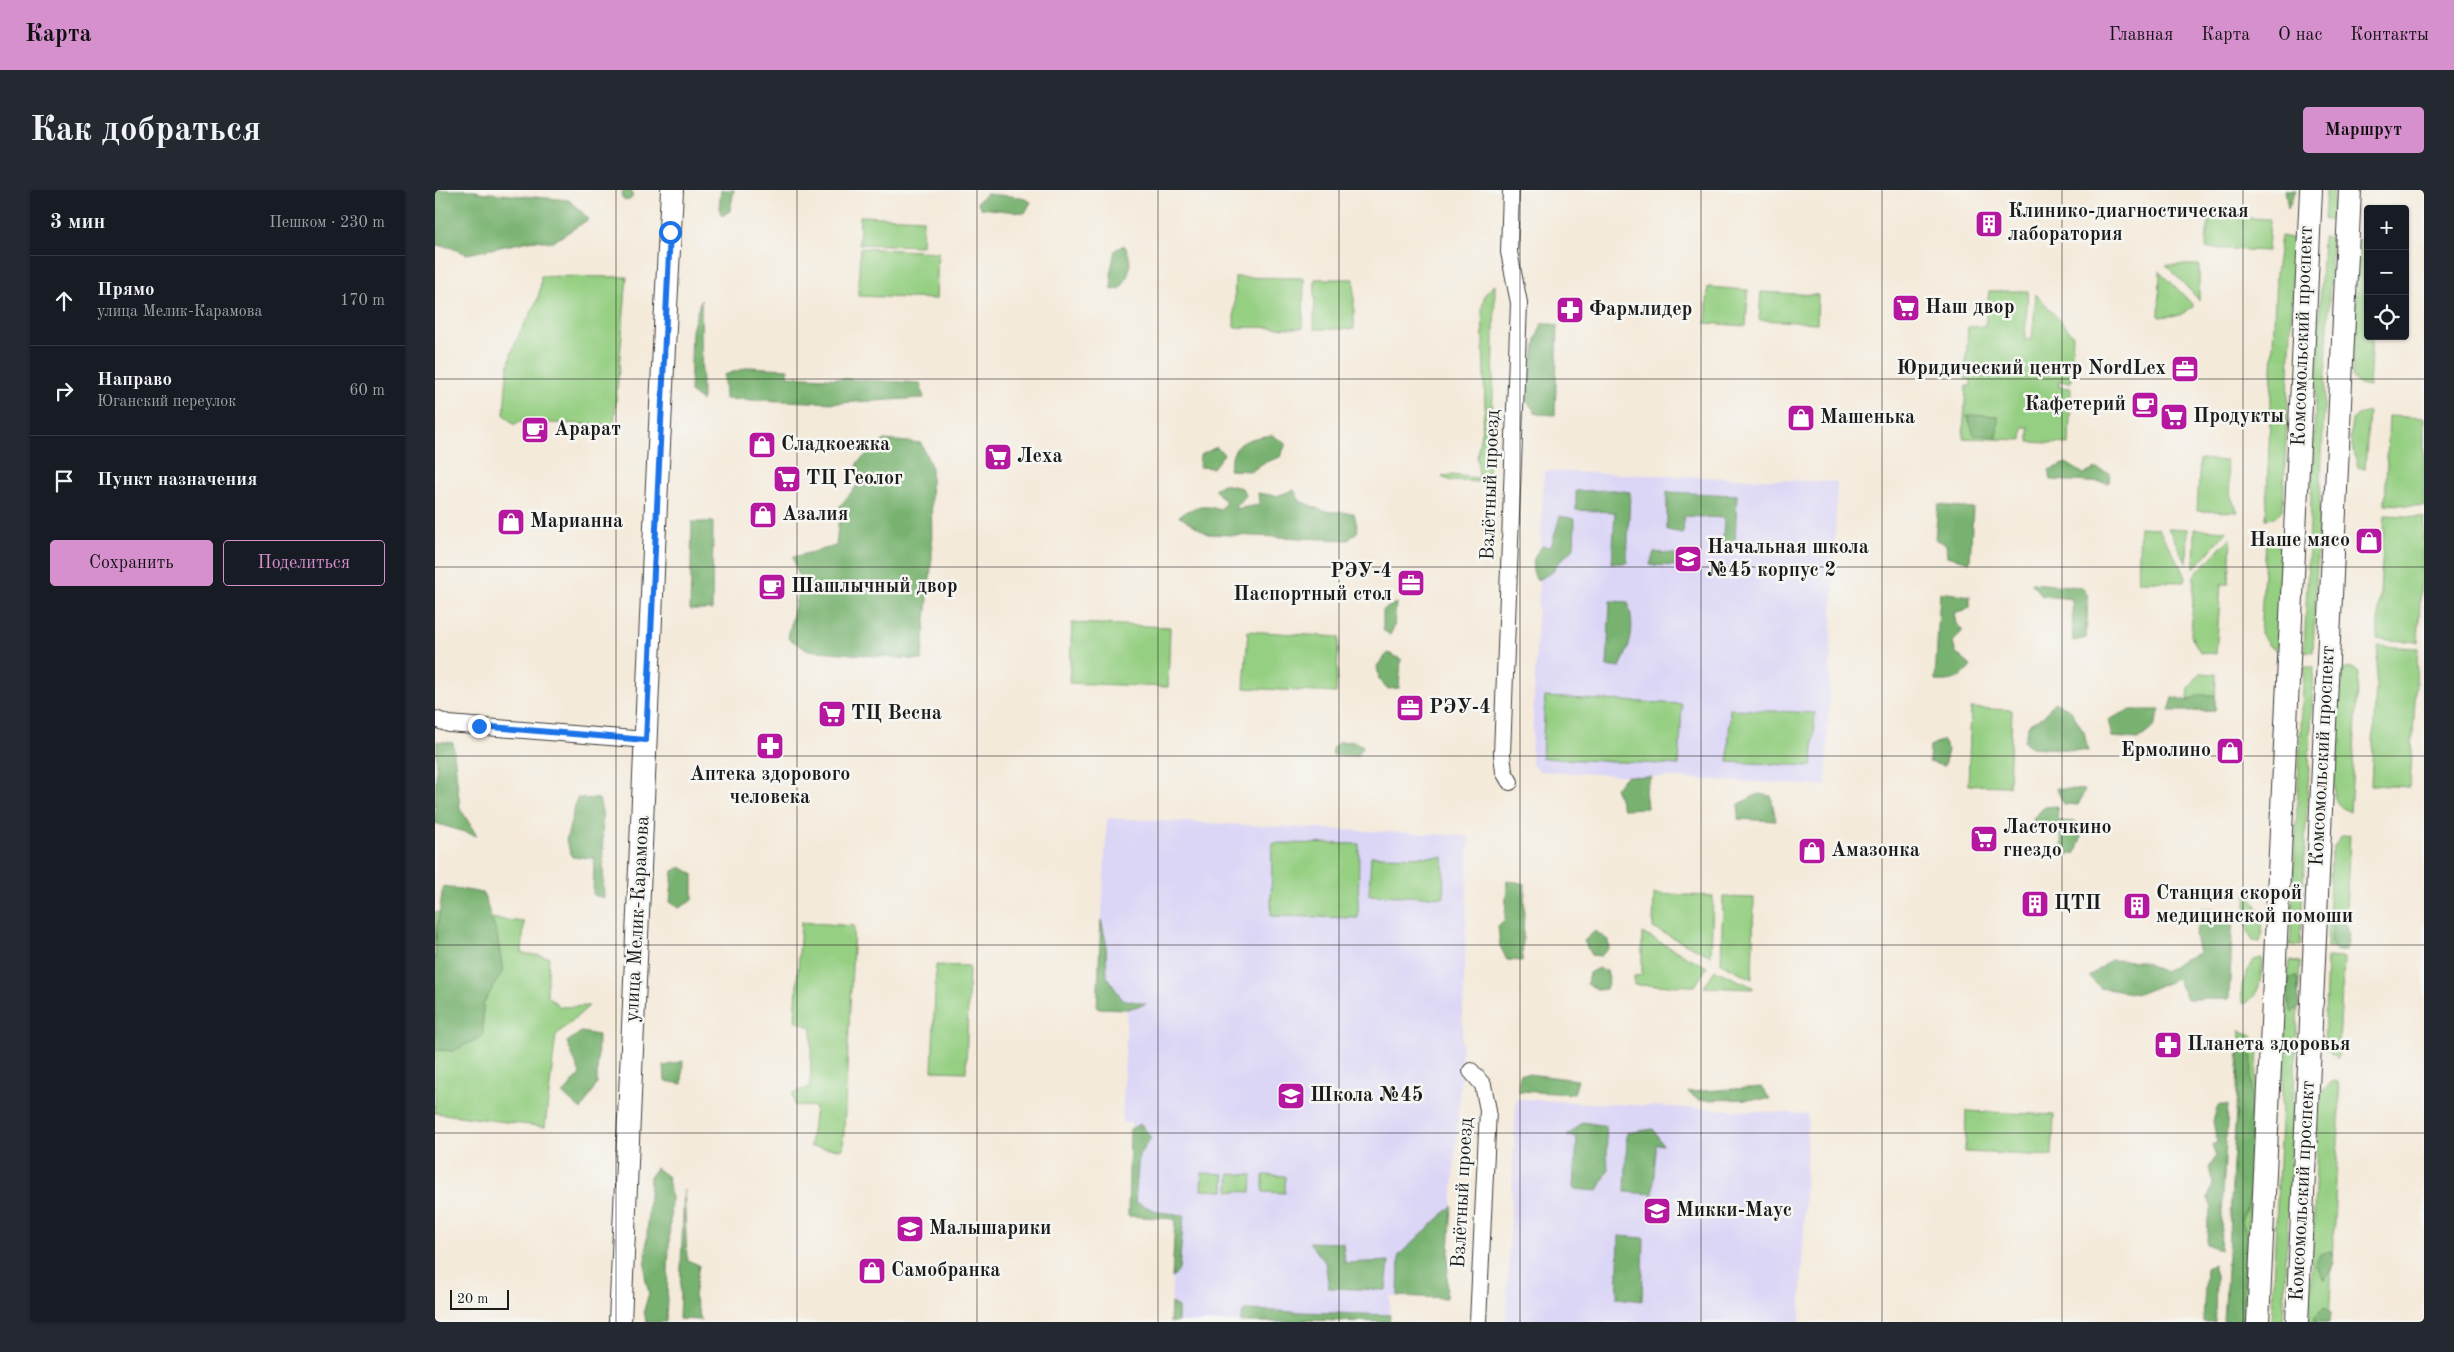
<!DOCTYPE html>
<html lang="ru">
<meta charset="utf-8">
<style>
body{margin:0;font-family:"Old Standard TT",serif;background:#242831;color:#f1f3f6}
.controls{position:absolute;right:15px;top:15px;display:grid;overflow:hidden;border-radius:5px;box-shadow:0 1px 4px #0004}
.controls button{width:45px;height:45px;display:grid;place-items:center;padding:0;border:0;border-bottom:1px solid #363941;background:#171b24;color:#f1f3f6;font:25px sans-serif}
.scale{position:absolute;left:15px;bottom:12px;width:59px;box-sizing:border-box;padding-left:5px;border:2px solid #1c1c1c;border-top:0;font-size:14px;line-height:18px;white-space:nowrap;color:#1c1c1c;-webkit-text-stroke:4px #f6f6f2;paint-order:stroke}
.stop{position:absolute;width:15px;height:15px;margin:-11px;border:4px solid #1a73e8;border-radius:50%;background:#fff}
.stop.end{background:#1a73e8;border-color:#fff;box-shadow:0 1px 5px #0008}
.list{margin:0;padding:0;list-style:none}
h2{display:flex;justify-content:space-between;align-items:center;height:65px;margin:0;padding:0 20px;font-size:21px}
h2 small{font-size:16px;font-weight:400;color:#9ea1a6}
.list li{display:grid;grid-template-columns:32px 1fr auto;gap:15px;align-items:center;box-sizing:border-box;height:90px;padding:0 20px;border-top:1px solid #363941}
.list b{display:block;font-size:19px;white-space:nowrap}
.list p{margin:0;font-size:16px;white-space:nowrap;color:#9ea1a6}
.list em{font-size:16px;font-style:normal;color:#9ea1a6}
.actions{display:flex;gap:10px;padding:15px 20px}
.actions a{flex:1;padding:11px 0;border:1px solid #d690ce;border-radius:5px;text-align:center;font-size:18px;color:#d690ce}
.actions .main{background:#d690ce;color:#111}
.icon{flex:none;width:28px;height:28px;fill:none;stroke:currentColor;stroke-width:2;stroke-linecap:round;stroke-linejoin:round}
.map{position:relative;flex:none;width:1989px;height:1132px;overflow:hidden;border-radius:5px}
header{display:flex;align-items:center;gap:30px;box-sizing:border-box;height:70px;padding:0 25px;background:#d690ce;color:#111}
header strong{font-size:24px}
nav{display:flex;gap:28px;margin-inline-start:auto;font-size:18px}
.intro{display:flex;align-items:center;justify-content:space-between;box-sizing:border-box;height:120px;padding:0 30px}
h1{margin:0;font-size:35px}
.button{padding:12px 22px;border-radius:5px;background:#d690ce;color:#111;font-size:18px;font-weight:700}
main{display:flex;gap:30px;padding:0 30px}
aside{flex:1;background:#171b24;border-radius:5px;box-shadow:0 1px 4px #0004}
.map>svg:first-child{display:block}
.built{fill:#dcd6f6}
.green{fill:#95cf82;stroke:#58764f}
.forest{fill:#78b270;stroke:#4a6746}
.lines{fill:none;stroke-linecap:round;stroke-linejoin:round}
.street-casing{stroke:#3c3b38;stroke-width:18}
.secondary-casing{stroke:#3c3b38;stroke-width:24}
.street{stroke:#fff;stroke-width:16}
.secondary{stroke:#fff;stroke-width:22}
.route{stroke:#1a73e8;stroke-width:6}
.grid{fill:none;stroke:#1c1c1c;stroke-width:1;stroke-opacity:0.55}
.labels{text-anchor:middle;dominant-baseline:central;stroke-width:5;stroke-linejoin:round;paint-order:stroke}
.poi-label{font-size:20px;font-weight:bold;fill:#1c1c1c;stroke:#f6f6f2;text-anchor:start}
.street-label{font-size:20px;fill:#1c1c1c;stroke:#f6f6f2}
</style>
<header>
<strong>Карта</strong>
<nav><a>Главная</a><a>Карта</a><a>О нас</a><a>Контакты</a></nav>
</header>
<div class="intro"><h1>Как добраться</h1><a class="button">Маршрут</a></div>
<main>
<aside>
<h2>3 мин<small>Пешком · 230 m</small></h2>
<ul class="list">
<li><svg class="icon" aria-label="ahead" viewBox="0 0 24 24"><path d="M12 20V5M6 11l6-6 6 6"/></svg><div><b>Прямо</b><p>улица Мелик-Карамова</p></div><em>170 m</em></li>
<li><svg class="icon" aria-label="right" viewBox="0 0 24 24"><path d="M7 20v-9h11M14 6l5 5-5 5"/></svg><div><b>Направо</b><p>Юганский переулок</p></div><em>60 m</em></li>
<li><svg class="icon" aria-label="arrive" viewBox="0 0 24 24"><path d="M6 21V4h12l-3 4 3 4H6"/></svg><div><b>Пункт назначения</b></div></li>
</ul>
<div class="actions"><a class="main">Сохранить</a><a>Поделиться</a></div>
</aside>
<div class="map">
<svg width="1989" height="1132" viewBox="0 0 1989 1132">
<rect width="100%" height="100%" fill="#f6f6f2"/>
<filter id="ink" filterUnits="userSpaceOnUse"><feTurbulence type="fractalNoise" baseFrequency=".02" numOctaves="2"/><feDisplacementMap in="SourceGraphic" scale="10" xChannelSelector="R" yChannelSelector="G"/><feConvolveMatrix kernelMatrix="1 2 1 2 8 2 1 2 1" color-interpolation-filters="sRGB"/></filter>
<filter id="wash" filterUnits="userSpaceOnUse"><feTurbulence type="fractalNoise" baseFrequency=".0096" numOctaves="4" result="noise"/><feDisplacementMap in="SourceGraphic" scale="20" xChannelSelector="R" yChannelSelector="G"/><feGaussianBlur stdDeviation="1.12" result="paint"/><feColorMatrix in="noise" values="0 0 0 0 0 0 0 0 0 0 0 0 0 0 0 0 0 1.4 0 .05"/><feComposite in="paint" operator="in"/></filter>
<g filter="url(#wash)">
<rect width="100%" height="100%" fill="#f4eada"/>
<!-- built -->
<g class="built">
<polygon points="1109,281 1402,292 1391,596 1104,581 1096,573"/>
<polygon points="672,628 1034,646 1026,879 1011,1108 955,1106 954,1132 869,1130 869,1132 735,1132 740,1029 693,1026 696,933 687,933 692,819 662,818"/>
<polygon points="1081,909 1373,924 1365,1132 1071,1132"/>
</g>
<!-- green -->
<g class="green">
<polygon points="1891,0 1899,0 1898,30 1889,30"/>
<polygon points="425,26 488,29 487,56 424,54"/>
<polygon points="1773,26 1835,29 1833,61 1771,58"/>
<polygon points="1846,46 1860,49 1848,319 1839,328 1831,329 1841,83"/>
<polygon points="1888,47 1897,47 1878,462 1869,461"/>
<polygon points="1924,49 1933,50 1933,146 1937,146 1934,197 1924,195 1917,187"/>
<polygon points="425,58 503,62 501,109 423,106"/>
<polygon points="1731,75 1764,75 1764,110"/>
<polygon points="1725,81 1759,116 1745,125 1724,127"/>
<path d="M 106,86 L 192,87 L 179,235 L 83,232 L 79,235 L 69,224 C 71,199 71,173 81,151 C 92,125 106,116 106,86 Z"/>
<polygon points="800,87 869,88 868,138 799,137"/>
<polygon points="880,89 919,89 919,139 879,139"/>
<polygon points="1060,94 1058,205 1053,287 1048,292 1016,291 1007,287 1015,285 1044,288 1042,267 1050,218 1047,118 1050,104"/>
<polygon points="1273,97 1313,100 1311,136 1271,133"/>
<polygon points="1554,101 1593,101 1590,149 1597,149 1601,104 1638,145 1636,192 1624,191 1624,197 1636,198 1634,254 1594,252 1594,237 1588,237 1587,250 1528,248 1531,196 1536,196 1536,189 1530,189 1533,137 1550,136"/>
<polygon points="1326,102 1383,105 1382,133 1324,130"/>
<polygon points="1934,222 1930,279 1923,277 1915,248 1917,230 1923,225"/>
<polygon points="1954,226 1989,228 1989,316 1950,314"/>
<polygon points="1765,269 1791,271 1796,307 1803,322 1762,321"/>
<polygon points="1950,325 1989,327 1983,452 1942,449"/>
<polygon points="1705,337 1723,338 1751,386 1750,392 1703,391"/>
<polygon points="1733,338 1753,339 1752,374"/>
<polygon points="1760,339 1792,341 1759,379"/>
<polygon points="1796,347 1794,394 1786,394 1781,464 1765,462 1756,446 1759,385"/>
<polygon points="1831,351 1840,352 1848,361 1842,461 1834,456 1825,443"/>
<polygon points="637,433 735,437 733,497 634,493"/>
<polygon points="813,441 904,447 901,503 809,498"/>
<polygon points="1943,456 1983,458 1975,597 1936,595"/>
<polygon points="1869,477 1879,477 1865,756 1855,755"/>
<path d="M 1918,478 L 1924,483 L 1915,622 C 1903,616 1899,612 1899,599 L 1905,480 Z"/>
<polygon points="1765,483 1781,484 1780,521 1752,521 1754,498"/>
<polygon points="1110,507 1247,514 1244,575 1107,568"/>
<polygon points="1536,518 1577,520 1574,596 1533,595"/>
<polygon points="1295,519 1380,523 1377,576 1293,572"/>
<polygon points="1915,645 1909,757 1892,757 1896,665 1899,656 1907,646"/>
<polygon points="837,653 924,654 923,728 836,726"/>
<polygon points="936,666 1008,667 1009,707 934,705"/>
<path d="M 1812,702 C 1824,714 1831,736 1825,752 L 1818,751 C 1808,736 1811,719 1812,702 Z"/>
<polygon points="1219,704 1278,706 1276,766 1218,738"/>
<polygon points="1288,707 1319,708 1317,789 1286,773"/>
<polygon points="0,722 89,732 87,763 114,767 112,805 125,817 154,816 121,845 110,937 0,923"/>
<polygon points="366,732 419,736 408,959 375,957 380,917 359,915 358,903 375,897 377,838 360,830"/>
<polygon points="1207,743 1272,777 1260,796 1199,795 1199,786 1207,785"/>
<polygon points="1892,767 1909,768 1903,869 1889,857"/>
<path d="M 1827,768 C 1827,785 1826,806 1809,814 C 1802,798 1811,784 1819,770 Z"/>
<polygon points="1854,771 1865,772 1848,1132 1836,1132"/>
<polygon points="501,775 534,776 531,882 497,881"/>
<polygon points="1280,780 1318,797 1318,799 1269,797"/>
<polygon points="1805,840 1817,846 1823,855 1809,1132 1790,1132"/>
<polygon points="1898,891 1903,892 1905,912 1894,1132 1874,1132 1884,910 1888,900"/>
<polygon points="1531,921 1619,925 1617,966 1530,962"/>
<polygon points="767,983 789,984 789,1001 766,1000"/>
<polygon points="795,984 817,985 816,1002 794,1001"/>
<polygon points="828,985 850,986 850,1003 828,1002"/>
</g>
<!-- forest -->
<g class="forest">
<circle cx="192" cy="5" r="5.5"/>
<polygon points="0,0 42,0 42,2 134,10 154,29 118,52 99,50 32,64 14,57 0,55"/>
<polygon points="286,0 299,0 295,21 287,26 284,18"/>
<polygon points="1850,0 1861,0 1853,19"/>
<polygon points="551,4 586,7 596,12 590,23 546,18 542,12"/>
<path d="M 689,55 C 699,70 695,86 685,99 L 677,100 L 676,80 L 680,60 Z"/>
<polygon points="266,109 267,211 255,202 257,140"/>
<polygon points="1107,133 1123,135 1120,225 1102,224 1091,210 1101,149"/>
<polygon points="314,177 353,179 353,186 485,193 489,208 403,213 290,209 289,185"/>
<polygon points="1532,225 1563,226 1562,247 1539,245"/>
<path d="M 837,245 L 851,254 L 845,267 L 828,273 L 817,281 L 794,280 C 798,251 811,249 837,245 Z"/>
<polygon points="449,250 486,253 496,276 497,367 487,470 372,460 353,448 365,392 358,367 401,356 405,316 424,293 422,273"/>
<polygon points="782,257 789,264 778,278 764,277 765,265"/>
<polygon points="1631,273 1649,284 1661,279 1675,283 1674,293 1616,290 1614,280"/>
<path d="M 788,294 L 807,298 L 811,305 L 800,319 L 824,315 L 823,303 L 841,306 L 859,300 L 865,311 L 888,321 L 919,323 L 923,341 L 913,350 L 773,344 L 744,326 C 757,317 770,314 785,320 L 791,312 L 779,299 Z"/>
<polygon points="1179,300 1195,302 1192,373 1177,373 1180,322 1141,320 1141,301"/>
<polygon points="1232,302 1302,305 1300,354 1287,364 1289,328 1249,326 1248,343 1232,340"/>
<polygon points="1503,315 1538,318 1535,372 1512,366 1511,354 1500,349"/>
<path d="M 1125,326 L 1140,329 L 1139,358 L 1121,375 L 1118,382 L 1102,390 C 1094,377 1098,367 1107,356 L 1116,357 Z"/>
<polygon points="257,332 278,332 277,420 255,420"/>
<polygon points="1219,362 1247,365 1246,376 1215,375"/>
<polygon points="1596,393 1647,397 1653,406 1651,448 1638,451 1637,409 1607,406"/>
<path d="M 1505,402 L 1535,406 L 1535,418 L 1519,423 L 1521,434 L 1528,440 L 1518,452 L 1521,463 L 1536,476 C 1526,490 1516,492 1500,491 Z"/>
<path d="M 1175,411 L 1193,412 C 1200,438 1197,453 1185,477 L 1172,477 Z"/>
<polygon points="961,413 959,437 955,445 948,440 948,420"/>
<polygon points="953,463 966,469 964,498 953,499 944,489 942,476"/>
<polygon points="1764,505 1780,505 1780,521 1734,521 1738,507 1753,511"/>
<polygon points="1619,512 1635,519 1649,542 1653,561 1596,557 1589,551 1594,534 1609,526"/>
<polygon points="1694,520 1725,520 1719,537 1704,549 1677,547 1673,530"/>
<polygon points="1507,550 1513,560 1509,576 1494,572 1495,556"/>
<polygon points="2,551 18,553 25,618 42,646 0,633"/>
<polygon points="919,551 928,556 922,566 898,565 897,558 904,552"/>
<polygon points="1191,586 1216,587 1210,600 1212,618 1188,619 1180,598"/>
<polygon points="1621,598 1650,600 1643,615 1629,614"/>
<polygon points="1323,604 1336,606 1341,631 1303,629 1304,614"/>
<polygon points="142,608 164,609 167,622 169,708 158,705 159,668 137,667 131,651"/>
<polygon points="1622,616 1623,631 1641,632 1647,644 1641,663 1627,665 1626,645 1605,644 1598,629 1609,617"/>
<polygon points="246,677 258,684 258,710 244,718 235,712 238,681"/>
<polygon points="1072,690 1090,694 1087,771 1072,770 1065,756 1063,736 1070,729"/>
<polygon points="8,696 48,703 62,745 68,781 48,814 48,846 18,861 0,860 0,755"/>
<polygon points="1767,718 1798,723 1794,809 1752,809 1742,789 1703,804 1665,798 1654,787 1676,770 1706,771 1729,782 1743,772 1764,763 1760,745"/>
<polygon points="666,730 671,752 672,787 687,809 711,814 692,819 662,818"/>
<polygon points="1899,733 1910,733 1914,746 1911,761 1901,761 1895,751"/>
<polygon points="1160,741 1173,750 1174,758 1166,766 1156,765 1149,751"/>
<polygon points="1163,778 1172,781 1174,789 1171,799 1164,800 1152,794 1154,783"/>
<polygon points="1862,787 1864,817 1857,822 1852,808 1854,788"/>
<polygon points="146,842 163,845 162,894 146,920 128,904 145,884 132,852"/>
<polygon points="1805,858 1817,862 1815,1010 1806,1030 1813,1046 1808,1083 1807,1132 1789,1132"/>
<polygon points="248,871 247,894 230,891 229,876"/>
<polygon points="1085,883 1143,890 1139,904 1083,901"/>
<polygon points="1327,897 1335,909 1263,910 1253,902"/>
<polygon points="1783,915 1793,915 1785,1060 1772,1054 1773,1028 1777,1018 1773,1008 1778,994 1774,978 1781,966 1777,955 1782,952 1778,931"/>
<polygon points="1148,932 1171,936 1173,980 1163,1001 1139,999 1142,947 1132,946"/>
<polygon points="706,934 716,948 704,965 700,1012 724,1022 749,1025 744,1080 737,1088 740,1029 693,1026 695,939"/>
<polygon points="1218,939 1228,955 1221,954 1218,1004 1190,1002 1192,943"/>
<polygon points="221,978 233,987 236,1008 231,1132 211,1132 209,1120 214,1103 210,1086 215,986"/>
<polygon points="249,1000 252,1070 264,1075 259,1106 266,1130 244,1129"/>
<polygon points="1017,1016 1011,1108 963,1106 964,1065"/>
<polygon points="1184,1046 1209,1048 1207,1111 1182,1108"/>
<polygon points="874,1052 908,1053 910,1073 954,1071 951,1100 894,1098 890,1072"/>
<polygon points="1896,1061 1899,1073 1890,1090 1880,1074 1885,1064"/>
<polygon points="1778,1074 1781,1086 1780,1132 1768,1132 1771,1078"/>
<polygon points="736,1113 743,1117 743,1132 735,1132"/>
<polygon points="1889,1117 1896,1123 1895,1132 1880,1132 1879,1128"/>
<polygon points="809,1120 955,1125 954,1132 869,1130 869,1132 805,1132"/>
</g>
</g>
<g filter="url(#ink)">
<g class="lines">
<defs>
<g id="street">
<polyline points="0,529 14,534 211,550"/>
<polyline points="1075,592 1069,582 1067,564 1084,113 1074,62 1076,0"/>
<polyline points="1036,881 1048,895 1053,920 1043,1132"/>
</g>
<g id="secondary">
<polyline points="185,1132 221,314 237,0"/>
<polyline points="1823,1132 1876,0"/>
<polyline points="1862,1132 1915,0"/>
</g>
</defs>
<!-- street casing -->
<use href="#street" class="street-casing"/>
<!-- secondary casing -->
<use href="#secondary" class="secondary-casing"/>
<!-- street -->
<use href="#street" class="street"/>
<!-- secondary -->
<use href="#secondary" class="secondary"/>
</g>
</g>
<g class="lines" filter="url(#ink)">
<!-- route -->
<polyline class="route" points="44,536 211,550 235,42"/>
</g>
<!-- grid -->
<path class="grid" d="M 181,0 L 181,1132M 362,0 L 362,1132M 542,0 L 542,1132M 723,0 L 723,1132M 904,0 L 904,1132M 1085,0 L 1085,1132M 1266,0 L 1266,1132M 1447,0 L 1447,1132M 1627,0 L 1627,1132M 1808,0 L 1808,1132M 0,189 L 1989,189M 0,377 L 1989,377M 0,566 L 1989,566M 0,755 L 1989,755M 0,943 L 1989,943"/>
<!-- icons -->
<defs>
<symbol id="building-square" viewBox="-11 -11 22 22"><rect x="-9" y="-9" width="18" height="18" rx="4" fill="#b5179e" stroke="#f6f6f2"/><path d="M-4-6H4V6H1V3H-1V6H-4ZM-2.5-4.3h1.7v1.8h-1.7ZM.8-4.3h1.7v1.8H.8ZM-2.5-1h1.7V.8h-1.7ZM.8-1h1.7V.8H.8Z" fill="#fff"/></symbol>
<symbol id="supermarket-square" viewBox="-11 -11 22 22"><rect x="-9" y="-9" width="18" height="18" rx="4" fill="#b5179e" stroke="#f6f6f2"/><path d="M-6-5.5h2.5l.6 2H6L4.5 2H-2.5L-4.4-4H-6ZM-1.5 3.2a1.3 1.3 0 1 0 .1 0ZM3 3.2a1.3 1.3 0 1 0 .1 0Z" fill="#fff"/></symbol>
<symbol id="pharmacy-square" viewBox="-11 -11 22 22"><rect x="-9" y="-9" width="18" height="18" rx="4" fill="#b5179e" stroke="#f6f6f2"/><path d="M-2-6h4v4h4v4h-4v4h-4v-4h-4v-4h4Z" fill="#fff"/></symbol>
<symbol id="office-square" viewBox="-11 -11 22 22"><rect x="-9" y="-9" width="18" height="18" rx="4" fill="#b5179e" stroke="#f6f6f2"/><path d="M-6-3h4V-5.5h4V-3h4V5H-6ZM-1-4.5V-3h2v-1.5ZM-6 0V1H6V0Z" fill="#fff"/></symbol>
<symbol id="cafe-square" viewBox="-11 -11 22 22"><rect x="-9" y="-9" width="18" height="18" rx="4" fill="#b5179e" stroke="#f6f6f2"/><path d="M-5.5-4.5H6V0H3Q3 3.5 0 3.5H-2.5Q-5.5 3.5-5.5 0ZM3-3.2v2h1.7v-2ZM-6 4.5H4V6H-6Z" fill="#fff"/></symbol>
<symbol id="shop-square" viewBox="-11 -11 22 22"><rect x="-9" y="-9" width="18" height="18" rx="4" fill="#b5179e" stroke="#f6f6f2"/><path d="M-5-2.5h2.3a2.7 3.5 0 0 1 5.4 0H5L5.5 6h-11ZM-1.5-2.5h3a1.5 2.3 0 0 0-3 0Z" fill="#fff"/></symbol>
<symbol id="school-square" viewBox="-11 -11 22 22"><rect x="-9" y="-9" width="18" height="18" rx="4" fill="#b5179e" stroke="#f6f6f2"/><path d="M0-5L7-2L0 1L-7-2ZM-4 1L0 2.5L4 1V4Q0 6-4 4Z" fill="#fff"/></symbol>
</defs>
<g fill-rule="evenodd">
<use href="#building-square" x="1538" y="18" width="32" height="32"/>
<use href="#supermarket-square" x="1455" y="102" width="32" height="32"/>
<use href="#pharmacy-square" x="1119" y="104" width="32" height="32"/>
<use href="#office-square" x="1734" y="163" width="32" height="32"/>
<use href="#cafe-square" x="1694" y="199" width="32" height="32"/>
<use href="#supermarket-square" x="1723" y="211" width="32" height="32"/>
<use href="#shop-square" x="1350" y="212" width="32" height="32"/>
<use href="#cafe-square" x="84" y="224" width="32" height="32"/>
<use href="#shop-square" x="311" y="239" width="32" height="32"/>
<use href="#supermarket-square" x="547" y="251" width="32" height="32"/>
<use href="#supermarket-square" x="336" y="273" width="32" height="32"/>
<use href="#shop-square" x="312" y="309" width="32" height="32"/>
<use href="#shop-square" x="60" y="316" width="32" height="32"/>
<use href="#shop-square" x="1918" y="335" width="32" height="32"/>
<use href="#school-square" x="1237" y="353" width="32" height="32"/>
<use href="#office-square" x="960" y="377" width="32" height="32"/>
<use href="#cafe-square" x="321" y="381" width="32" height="32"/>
<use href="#office-square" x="959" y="502" width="32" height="32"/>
<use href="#supermarket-square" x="381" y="508" width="32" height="32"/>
<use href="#pharmacy-square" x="319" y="540" width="32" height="32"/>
<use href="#shop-square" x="1779" y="545" width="32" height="32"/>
<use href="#supermarket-square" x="1533" y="633" width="32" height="32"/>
<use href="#shop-square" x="1361" y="645" width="32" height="32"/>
<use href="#building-square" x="1584" y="698" width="32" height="32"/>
<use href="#building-square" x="1686" y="700" width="32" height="32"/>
<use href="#pharmacy-square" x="1717" y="839" width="32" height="32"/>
<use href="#school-square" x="840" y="890" width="32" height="32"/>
<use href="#school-square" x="1206" y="1005" width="32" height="32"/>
<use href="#school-square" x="459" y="1023" width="32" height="32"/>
<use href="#shop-square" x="421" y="1065" width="32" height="32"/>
</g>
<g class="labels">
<!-- poi labels -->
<g class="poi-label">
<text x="1573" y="22">Клинико-диагностическая<tspan x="1573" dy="23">лаборатория</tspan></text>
<text x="1490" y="118">Наш двор</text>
<text x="1154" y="120">Фармлидер</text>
<text x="1731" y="179" text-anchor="end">Юридический центр NordLex</text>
<text x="1691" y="215" text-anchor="end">Кафетерий</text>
<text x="1758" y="227">Продукты</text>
<text x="1385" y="228">Машенька</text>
<text x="119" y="240">Арарат</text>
<text x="346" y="255">Сладкоежка</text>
<text x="582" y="267">Леха</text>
<text x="371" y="289">ТЦ Геолог</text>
<text x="347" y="325">Азалия</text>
<text x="95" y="332">Марианна</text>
<text x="1915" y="351" text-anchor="end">Наше мясо</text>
<text x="1272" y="358">Начальная школа<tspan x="1272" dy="23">№45 корпус 2</tspan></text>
<text x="957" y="382" text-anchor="end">РЭУ-4<tspan x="957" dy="23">Паспортный стол</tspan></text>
<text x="356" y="397">Шашлычный двор</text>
<text x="994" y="518">РЭУ-4</text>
<text x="416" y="524">ТЦ Весна</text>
<text x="1776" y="561" text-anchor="end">Ермолино</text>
<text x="335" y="585" text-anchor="middle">Аптека здорового<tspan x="335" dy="23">человека</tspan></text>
<text x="1568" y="638">Ласточкино<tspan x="1568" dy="23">гнездо</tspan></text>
<text x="1396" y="661">Амазонка</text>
<text x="1721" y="704">Cтанция скорой<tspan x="1721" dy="23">медицинской помоши</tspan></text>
<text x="1619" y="714">ЦТП</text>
<text x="1752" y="855">Планета здоровья</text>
<text x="875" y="906">Школа №45</text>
<text x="1241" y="1021">Микки-Маус</text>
<text x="494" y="1039">Малышарики</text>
<text x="456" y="1081">Самобранка</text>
</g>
<!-- street labels -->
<g class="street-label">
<text transform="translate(1868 146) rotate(-88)">Комсомольский проспект</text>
<text transform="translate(1056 295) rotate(-88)">Взлётный проезд</text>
<text transform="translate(1888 566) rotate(-87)">Комсомольский проспект</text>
<text transform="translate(203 729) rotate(-87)">улица Мелик-Карамова</text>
<text transform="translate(1868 1001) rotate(-87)">Комсомольский проспект</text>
<text transform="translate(1028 1003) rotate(-87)">Взлётный проезд</text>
</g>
</g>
</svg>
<div class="controls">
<button>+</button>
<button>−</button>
<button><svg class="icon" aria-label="locate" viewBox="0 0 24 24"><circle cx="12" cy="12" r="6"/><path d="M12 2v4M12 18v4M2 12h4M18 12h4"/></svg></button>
</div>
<div class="scale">20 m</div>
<div class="stop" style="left:235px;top:42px"></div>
<div class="stop end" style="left:44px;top:536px"></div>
</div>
</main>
